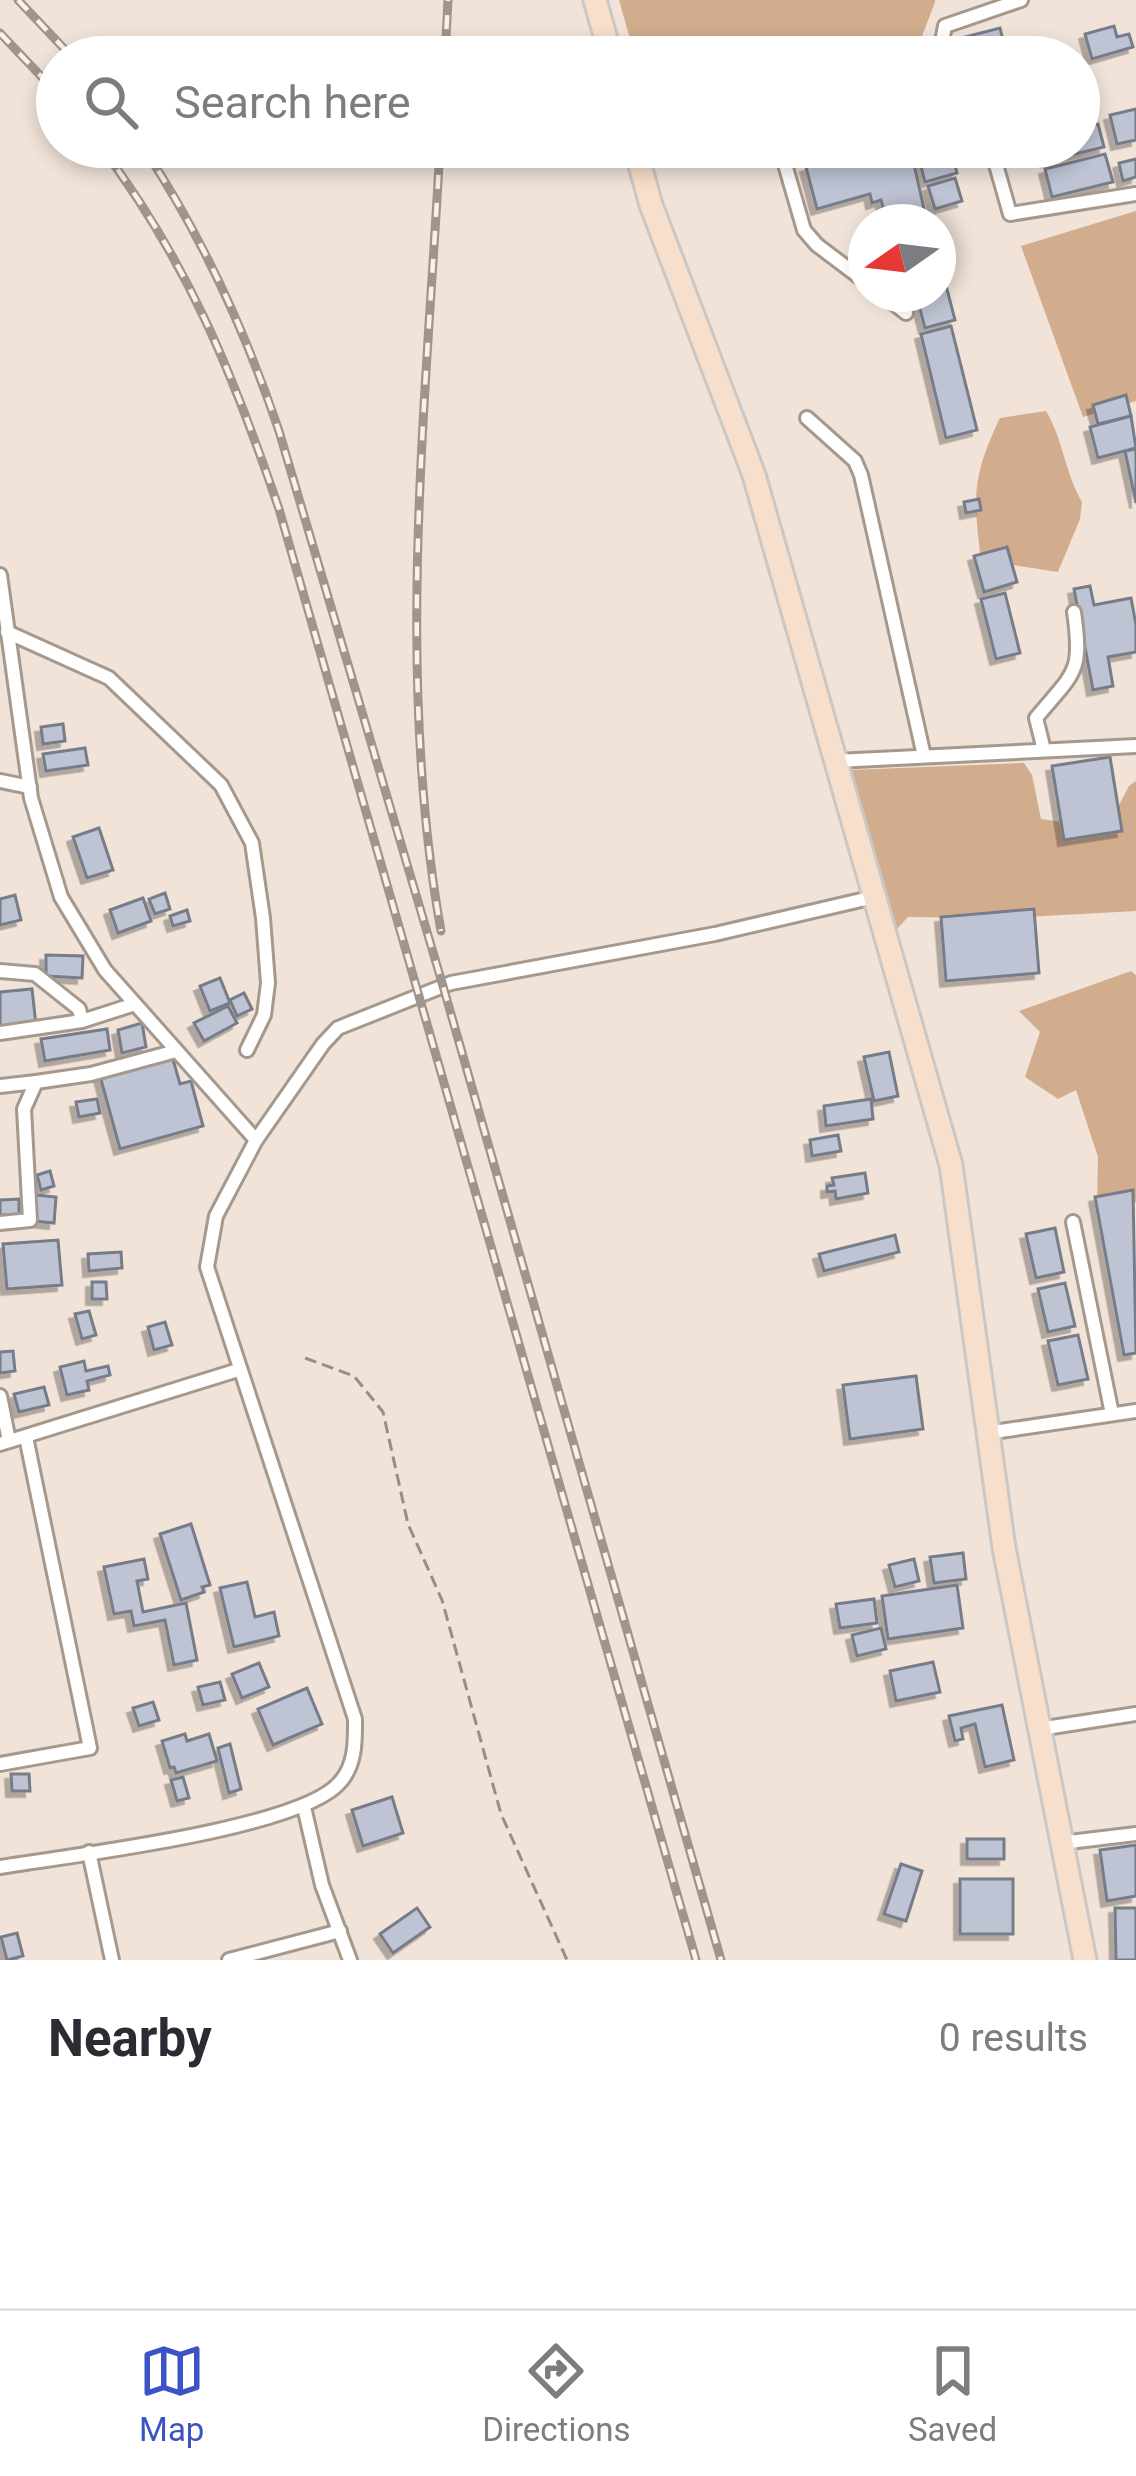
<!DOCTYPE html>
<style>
body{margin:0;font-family:Roboto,sans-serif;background:#f7f7f7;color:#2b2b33}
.compass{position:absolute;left:848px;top:204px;width:108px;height:108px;border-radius:50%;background:#fff;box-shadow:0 6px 18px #0003;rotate:256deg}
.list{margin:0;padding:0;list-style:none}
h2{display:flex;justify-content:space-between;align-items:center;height:156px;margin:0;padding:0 48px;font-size:51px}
h2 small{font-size:39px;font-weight:400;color:#7c7c81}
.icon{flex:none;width:66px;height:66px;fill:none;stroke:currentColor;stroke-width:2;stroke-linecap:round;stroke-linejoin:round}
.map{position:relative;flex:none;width:1136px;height:1960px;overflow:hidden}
.search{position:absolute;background:#fff;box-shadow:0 6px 18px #0003;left:36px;right:36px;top:36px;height:132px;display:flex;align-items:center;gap:30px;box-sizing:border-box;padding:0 42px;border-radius:66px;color:#7c7c81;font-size:45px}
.sheet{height:348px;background:#fff}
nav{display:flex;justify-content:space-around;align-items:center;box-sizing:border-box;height:168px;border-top:3px solid #e1e1e2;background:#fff;font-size:33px;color:#7c7c81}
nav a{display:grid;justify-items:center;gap:6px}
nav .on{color:#3c53c6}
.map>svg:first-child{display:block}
.green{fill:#d1ad8d}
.building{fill:#bec4d3;stroke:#777c89;stroke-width:3;filter:url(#shadow)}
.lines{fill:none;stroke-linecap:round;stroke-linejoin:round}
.street-casing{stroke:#a5988d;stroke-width:18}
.primary-casing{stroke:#cac8c7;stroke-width:27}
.path{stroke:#988e87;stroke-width:3;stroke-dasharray:12 6;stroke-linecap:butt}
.street{stroke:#fff;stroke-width:12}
.primary{stroke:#f7dfcb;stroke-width:21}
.rail-casing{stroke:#9f958d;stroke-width:9}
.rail{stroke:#fef0e5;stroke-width:4.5;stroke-dasharray:14;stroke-linecap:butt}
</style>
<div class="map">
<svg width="1136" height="1960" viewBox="0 0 1136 1960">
<defs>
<filter id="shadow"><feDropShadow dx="-5.5" dy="5.5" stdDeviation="0" flood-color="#0004"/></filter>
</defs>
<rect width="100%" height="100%" fill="#f1e3d8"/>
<!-- green -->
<g class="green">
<polygon points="619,0 935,0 935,2 921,39 919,57 635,57"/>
<polygon points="1136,211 1136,401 1083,417 1021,246"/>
<path d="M 1046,411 C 1063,439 1065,473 1082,502 L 1080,519 L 1058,572 L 981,560 C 973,496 972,477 1000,418 Z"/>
<polygon points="1024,763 1032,775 1041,819 1107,828 1129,786 1136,781 1136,911 1008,918 908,917 895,931 850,770"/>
<polygon points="1131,971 1136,975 1136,1202 1097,1206 1098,1157 1076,1090 1058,1099 1025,1077 1040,1032 1019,1011"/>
</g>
<!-- building -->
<g class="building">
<polygon points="1114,26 1117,37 1129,34 1133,47 1092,59 1085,34"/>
<polygon points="1000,28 1007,57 978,57 977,51 965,54 961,38"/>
<polygon points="1136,109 1136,140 1117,144 1110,115"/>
<polygon points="1098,124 1104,147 1047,161 1043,147 1079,147 1079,129"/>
<polygon points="880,147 910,147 927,222 887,222 881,200 872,203 870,194 817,209 806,167"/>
<polygon points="916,147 950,147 957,173 925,182"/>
<polygon points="1105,154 1113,182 1052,197 1045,169"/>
<polygon points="1136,159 1136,177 1123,181 1119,163"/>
<polygon points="955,178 962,201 935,209 928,186"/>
<polygon points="943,274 955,320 925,328 916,294 938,294 938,275"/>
<polygon points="951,326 977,430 946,438 921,334"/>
<polygon points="1126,395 1131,416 1098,424 1093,405"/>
<polygon points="1131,416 1136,448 1098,458 1090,427"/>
<polygon points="1136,449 1136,503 1125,451"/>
<polygon points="979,499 981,510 966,513 964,502"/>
<polygon points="1007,547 1017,582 984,592 974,556"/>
<polygon points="1090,586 1094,605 1131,598 1136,625 1136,652 1108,657 1113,686 1093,690 1074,589"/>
<polygon points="1005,593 1020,653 996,659 981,599"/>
<polygon points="63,724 65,741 43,744 41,727"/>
<polygon points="85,748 88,765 46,771 43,754"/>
<polygon points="1110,757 1122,831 1064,840 1052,766"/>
<polygon points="99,828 113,870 87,878 73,837"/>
<polygon points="165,893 170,909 155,914 149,899"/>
<polygon points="15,895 21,920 0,925 0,899"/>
<polygon points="143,898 151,921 118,933 110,910"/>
<polygon points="1034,909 1039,973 946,981 941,917"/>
<polygon points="187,910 190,921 173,926 170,916"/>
<polygon points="46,955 83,956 82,978 46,976"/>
<polygon points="220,978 230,1003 210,1011 200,986"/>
<polygon points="32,989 36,1025 0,1029 0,992"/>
<polygon points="244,993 252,1009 237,1016 230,1000"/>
<polygon points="228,1006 237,1023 204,1041 194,1023"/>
<polygon points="142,1023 146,1047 122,1053 118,1030"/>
<polygon points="107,1029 110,1050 45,1061 41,1039"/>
<polygon points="889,1052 898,1096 874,1101 864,1057"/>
<polygon points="172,1056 180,1084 191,1081 203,1126 120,1149 100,1076"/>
<polygon points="97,1099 100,1113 79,1117 76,1102"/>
<polygon points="871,1099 873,1119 826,1126 824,1106"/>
<polygon points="838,1135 841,1151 812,1156 810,1140"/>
<polygon points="50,1171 54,1186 41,1190 37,1175"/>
<polygon points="865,1173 868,1193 836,1199 835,1191 827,1192 827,1186 834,1185 832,1178"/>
<polygon points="1133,1190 1136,1353 1124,1355 1095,1197"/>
<polygon points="36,1195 56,1197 54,1223 33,1221"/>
<polygon points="19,1199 19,1215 0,1215 0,1200"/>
<polygon points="1055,1228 1064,1272 1036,1278 1026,1234"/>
<polygon points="895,1235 899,1252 824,1271 819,1254"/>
<polygon points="58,1240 62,1285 7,1289 3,1244"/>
<polygon points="121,1252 122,1268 89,1271 88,1254"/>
<polygon points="92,1282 106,1282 107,1299 92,1299"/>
<polygon points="1065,1283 1075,1326 1048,1332 1038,1289"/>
<polygon points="89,1311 96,1335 82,1339 75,1314"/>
<polygon points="165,1322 172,1345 154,1350 148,1327"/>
<polygon points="1078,1335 1088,1379 1058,1385 1048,1341"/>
<polygon points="13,1351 15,1371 0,1373 0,1352"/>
<polygon points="84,1361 86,1371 108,1366 110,1375 87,1381 89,1390 67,1395 60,1367"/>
<polygon points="916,1376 923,1429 850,1439 843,1385"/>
<polygon points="44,1387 49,1405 19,1412 14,1394"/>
<polygon points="191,1524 210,1585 202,1587 204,1592 181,1600 160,1534"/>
<polygon points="963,1553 966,1579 934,1583 930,1557"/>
<polygon points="144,1559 148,1579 137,1581 143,1612 186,1603 197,1660 174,1665 165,1620 134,1626 131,1611 114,1614 104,1567"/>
<polygon points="914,1559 919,1581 895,1587 889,1565"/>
<polygon points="247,1582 255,1617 274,1612 279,1636 234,1647 220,1588"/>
<polygon points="957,1585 963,1628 888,1639 882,1596"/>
<polygon points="874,1599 877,1623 840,1628 836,1604"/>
<polygon points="881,1628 886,1649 857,1656 852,1635"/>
<polygon points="933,1662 940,1692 896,1701 890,1671"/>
<polygon points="259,1663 269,1687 242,1698 232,1674"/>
<polygon points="220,1682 225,1700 203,1705 198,1687"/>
<polygon points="307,1688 322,1724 273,1745 258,1709"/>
<polygon points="153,1702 159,1720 139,1726 133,1708"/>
<polygon points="1002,1705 1014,1760 985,1767 975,1724 961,1728 963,1739 955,1741 949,1716"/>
<polygon points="185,1734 187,1741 209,1734 217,1761 176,1773 174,1767 170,1768 162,1741"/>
<polygon points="230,1744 241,1789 229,1793 218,1748"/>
<polygon points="11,1774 29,1774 30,1791 12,1791"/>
<polygon points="183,1777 189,1798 177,1801 171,1780"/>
<polygon points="392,1797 403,1833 363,1846 352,1810"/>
<rect x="967" y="1839" width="37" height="20"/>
<polygon points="1136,1845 1136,1896 1107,1901 1100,1850"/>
<polygon points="901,1864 922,1871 906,1921 884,1914"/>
<rect x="960" y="1879" width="53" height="55"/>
<polygon points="417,1908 430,1927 393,1953 380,1934"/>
<polygon points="1115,1908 1136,1908 1136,1960 1116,1960"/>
<polygon points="17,1933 23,1956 7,1960 1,1937"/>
</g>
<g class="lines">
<defs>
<g id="street">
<polyline points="939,57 945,26 1021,0"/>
<polyline points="780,147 804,230 817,245 866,282"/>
<polyline points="991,147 1010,214 1136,194"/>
<polyline points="882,294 906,313"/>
<polyline points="807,418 855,461 861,475 924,756"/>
<polyline points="0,575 31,798 61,897 105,970 256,1140"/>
<polyline points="7,632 109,678 221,785 252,843 263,918 268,983 264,1015 247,1050"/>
<path d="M 1044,750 L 1036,718 C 1074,672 1083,674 1074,612"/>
<polyline points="836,761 1136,746"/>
<polyline points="0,781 30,787"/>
<polyline points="0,971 35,974 79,1009 82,1021"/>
<polyline points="0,1033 82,1021 135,1004"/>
<polyline points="36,1082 91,1074 176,1051"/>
<polyline points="0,1086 36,1082 24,1109 30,1220 0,1223"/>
<polyline points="1073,1222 1112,1414"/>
<polyline points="0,1396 9,1441"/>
<polyline points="987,1433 1136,1411"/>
<polyline points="0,1444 238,1370"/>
<polyline points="1039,1729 1136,1714"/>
<polyline points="0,1764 90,1748 26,1437"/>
<polyline points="304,1807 322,1885 350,1960"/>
<polyline points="1061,1843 1136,1834"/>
<polyline points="89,1852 112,1960"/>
<path d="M 0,1867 C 66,1856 304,1829 341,1781 C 356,1763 355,1740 355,1719 L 207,1267 L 216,1216 L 256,1140 L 323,1044 L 338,1028 L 451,983 L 715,934 L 874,897"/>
<polyline points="229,1960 340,1931"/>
</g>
<g id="primary">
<polyline points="595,0 611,57"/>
<polyline points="635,147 651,205 754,475 951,1165 1004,1548 1085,1960"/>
</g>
</defs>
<!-- street casing -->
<use href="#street" class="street-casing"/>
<!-- primary casing -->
<use href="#primary" class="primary-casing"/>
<!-- path -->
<polyline class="path" points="305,1358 354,1376 383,1412 408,1524 442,1600 501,1814 567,1960"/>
<!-- street -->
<use href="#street" class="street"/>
<!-- primary -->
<use href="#primary" class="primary"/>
<defs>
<g id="rail">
<polyline points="18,0 72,57"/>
<polyline points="0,33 57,93"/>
<polyline points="445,57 448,0"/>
<path d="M 101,147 C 188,262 233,374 279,509 L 696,1960"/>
<path d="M 143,147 C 202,236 245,330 279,431 L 443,986 L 721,1960"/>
<path d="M 440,147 C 426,407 395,673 441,931"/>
</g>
</defs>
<!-- rail casing -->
<use href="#rail" class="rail-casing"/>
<!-- rail -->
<use href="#rail" class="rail"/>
</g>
</svg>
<svg class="compass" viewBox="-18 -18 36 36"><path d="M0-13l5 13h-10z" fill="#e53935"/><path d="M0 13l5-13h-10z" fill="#7c7c81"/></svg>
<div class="search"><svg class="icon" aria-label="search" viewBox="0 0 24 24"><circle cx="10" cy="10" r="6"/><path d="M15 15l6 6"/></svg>Search here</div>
</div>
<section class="sheet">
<h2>Nearby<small>0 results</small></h2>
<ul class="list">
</ul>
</section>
<nav>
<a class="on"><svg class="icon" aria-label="map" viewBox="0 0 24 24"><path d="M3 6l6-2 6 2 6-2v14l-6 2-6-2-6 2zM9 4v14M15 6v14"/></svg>Map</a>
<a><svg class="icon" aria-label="directions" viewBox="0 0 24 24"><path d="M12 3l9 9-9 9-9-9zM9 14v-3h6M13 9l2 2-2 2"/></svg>Directions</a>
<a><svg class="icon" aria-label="saved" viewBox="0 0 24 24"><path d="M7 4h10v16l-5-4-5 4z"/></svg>Saved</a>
</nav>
